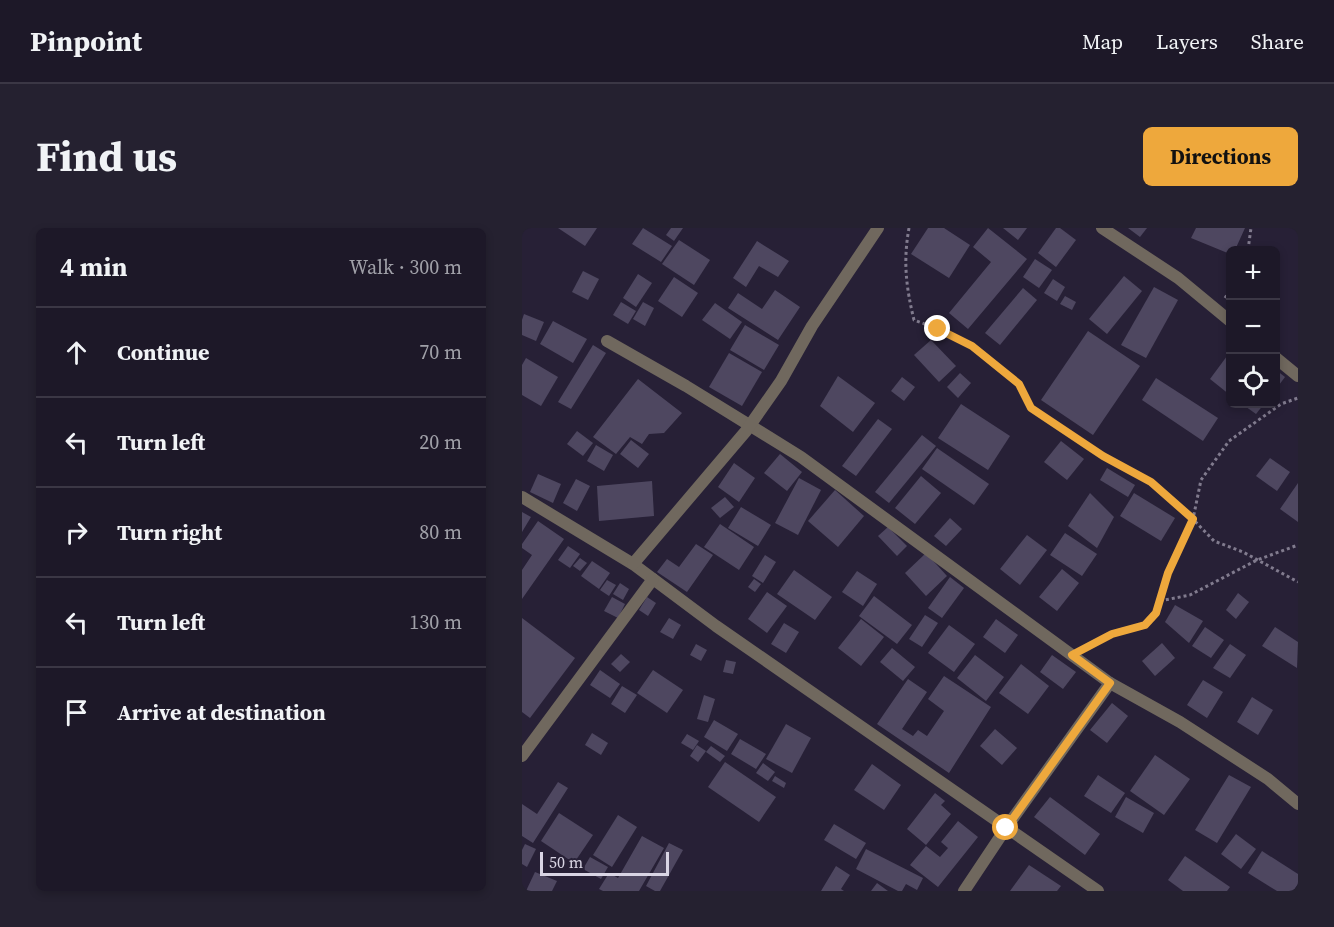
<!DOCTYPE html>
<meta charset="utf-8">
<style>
body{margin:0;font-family:"Source Serif 4",serif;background:#252130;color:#f1f3f6}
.controls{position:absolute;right:18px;top:18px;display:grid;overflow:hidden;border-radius:9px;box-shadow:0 3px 9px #0003}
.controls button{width:54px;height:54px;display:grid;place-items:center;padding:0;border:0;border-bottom:2px solid #3b3745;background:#1d1828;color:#f1f3f6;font:30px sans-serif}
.scale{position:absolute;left:18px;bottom:15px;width:129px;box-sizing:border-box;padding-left:6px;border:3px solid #d9d5e4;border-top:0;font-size:16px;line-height:21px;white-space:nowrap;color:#d9d5e4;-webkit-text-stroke:4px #272036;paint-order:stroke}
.stop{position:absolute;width:18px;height:18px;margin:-14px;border:4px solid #eea83c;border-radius:50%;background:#fff}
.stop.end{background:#eea83c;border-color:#fff;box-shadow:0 2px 6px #0008}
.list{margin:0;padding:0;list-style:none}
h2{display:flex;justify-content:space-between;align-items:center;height:78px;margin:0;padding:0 24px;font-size:26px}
h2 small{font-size:20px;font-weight:400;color:#a0a0a8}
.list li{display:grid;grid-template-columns:39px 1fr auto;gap:18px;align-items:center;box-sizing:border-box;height:90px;padding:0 24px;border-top:2px solid #3b3745}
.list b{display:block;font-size:22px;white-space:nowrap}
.list em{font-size:20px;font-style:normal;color:#a0a0a8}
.icon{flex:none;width:33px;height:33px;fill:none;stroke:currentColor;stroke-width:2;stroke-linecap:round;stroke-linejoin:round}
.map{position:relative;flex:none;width:776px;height:663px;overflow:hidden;border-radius:9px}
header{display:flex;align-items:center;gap:36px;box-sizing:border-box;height:84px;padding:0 30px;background:#1d1828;border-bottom:2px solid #3b3745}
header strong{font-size:28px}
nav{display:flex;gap:33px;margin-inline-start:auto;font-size:21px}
.intro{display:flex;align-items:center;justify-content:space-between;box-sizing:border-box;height:144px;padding:0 36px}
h1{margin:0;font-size:42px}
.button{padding:15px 27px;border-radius:9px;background:#eea83c;color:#111;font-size:21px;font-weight:700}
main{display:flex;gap:36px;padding:0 36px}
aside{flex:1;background:#1d1828;border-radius:9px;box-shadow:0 3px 9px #0003}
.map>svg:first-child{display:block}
.building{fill:#4e4760}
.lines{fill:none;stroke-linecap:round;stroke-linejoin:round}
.path{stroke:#817b8e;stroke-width:3;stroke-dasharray:3 3;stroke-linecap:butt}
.street{stroke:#70685e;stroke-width:12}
.route{stroke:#eea83c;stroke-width:8}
</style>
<header>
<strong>Pinpoint</strong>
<nav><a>Map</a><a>Layers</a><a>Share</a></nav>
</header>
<div class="intro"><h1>Find us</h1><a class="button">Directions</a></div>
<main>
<aside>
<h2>4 min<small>Walk · 300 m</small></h2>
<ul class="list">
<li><svg class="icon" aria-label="ahead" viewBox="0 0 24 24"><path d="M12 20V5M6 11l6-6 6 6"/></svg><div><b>Continue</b></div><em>70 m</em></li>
<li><svg class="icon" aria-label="left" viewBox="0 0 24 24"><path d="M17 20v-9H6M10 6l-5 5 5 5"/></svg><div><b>Turn left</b></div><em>20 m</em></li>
<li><svg class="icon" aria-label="right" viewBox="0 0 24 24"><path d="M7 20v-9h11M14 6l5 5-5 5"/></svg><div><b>Turn right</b></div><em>80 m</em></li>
<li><svg class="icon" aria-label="left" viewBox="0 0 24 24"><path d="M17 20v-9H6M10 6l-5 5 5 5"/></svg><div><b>Turn left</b></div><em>130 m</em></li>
<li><svg class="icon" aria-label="arrive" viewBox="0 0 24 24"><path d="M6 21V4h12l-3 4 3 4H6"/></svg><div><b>Arrive at destination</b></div></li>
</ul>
</aside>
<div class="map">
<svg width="776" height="663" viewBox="0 0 776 663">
<rect width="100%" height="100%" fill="#272036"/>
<!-- building -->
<g class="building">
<polygon points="36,0 75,0 63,18"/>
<polygon points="121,0 150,18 139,34 110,16"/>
<polygon points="149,0 161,0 152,13 144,7"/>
<polygon points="406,0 422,0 448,17 427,50 389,26"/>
<polygon points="466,0 505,31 446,101 427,85 469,34 451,19"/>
<polygon points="481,0 505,0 496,12"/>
<polygon points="534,0 538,0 554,12 534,39 516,25"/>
<polygon points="606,0 625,0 618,9"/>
<polygon points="674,0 723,0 713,22 708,22 708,26 669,10"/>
<polygon points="157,12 188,32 172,57 140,36"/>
<polygon points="235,13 267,33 256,49 237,38 224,59 211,50"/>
<polygon points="513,31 530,42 517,60 501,49"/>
<polygon points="61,43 77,51 66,72 50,64"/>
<polygon points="116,46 130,55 114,79 101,70"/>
<polygon points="602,48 620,63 585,106 567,91"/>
<polygon points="152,49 176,65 160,89 136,73"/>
<polygon points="531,51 543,59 535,73 522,65"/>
<polygon points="632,59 656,72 624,130 599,117"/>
<polygon points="501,60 515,72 478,117 463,105"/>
<polygon points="253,62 278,79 256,112 206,80 216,65 240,81"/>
<polygon points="543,68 554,74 550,82 538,76"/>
<polygon points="99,74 114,83 106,96 91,87"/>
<polygon points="121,74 132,80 123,98 111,91"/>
<polygon points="193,75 220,94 208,111 180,92"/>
<polygon points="2,86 22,94 14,113 0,107 0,92"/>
<polygon points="31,93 65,111 51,135 18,116"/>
<polygon points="223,97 257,117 242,142 208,122"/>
<polygon points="566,103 618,138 571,207 519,172"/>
<polygon points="409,112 434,138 417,154 392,127"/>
<polygon points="71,117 84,125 49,181 36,174"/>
<polygon points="708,124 708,167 688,151"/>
<polygon points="207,125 240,144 220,178 187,159"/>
<polygon points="4,130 36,149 19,178 0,167 0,137"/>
<polygon points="754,142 763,149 754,161"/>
<polygon points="438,145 449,155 436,170 425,159"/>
<polygon points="316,148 353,175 331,204 298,178"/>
<polygon points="380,149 393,159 382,173 369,163"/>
<polygon points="634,150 696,190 681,213 620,172"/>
<polygon points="116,151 160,185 142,205 127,206 120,216 108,209 94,226 71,209"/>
<polygon points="439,176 488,208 466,242 416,210"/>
<polygon points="720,176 742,176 734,186"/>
<polygon points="356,191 370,201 334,248 320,238"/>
<polygon points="55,203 71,215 61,228 45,216"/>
<polygon points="400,207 414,218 367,275 353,264"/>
<polygon points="109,212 127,226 116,240 98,226"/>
<polygon points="539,213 562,231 545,252 522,234"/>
<polygon points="74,217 91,227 82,243 65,233"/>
<polygon points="415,220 467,256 452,277 400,241"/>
<polygon points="258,226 280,244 265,263 242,245"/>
<polygon points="748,230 768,244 755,263 734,248"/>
<polygon points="212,235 233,250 217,274 196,259"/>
<polygon points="585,240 613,257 606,269 578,252"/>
<polygon points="16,246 39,256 31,275 8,264"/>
<polygon points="399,248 419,265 393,296 373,280"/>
<polygon points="277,250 299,262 276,307 253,295"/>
<polygon points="54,251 68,258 55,283 41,275"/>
<polygon points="130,253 132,288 77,293 75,258"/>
<polygon points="776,255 776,294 758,281"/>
<polygon points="313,262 342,288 316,319 286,293"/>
<polygon points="568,265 592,289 575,320 546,298"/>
<polygon points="612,265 653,290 639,313 598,288"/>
<polygon points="203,269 212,279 198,290 189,280"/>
<polygon points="219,279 249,297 236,318 206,300"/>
<polygon points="0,284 9,289 0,304"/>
<polygon points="428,290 440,301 424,318 412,308"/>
<polygon points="16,293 42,311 0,371 0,342 10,327 0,320 0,316"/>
<polygon points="198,296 232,319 217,342 182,319"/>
<polygon points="366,299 385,318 375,328 356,308"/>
<polygon points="543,305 575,326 560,348 528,327"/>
<polygon points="505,307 525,322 498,357 478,341"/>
<polygon points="174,316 191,327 165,364 135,344 145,331 157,339"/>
<polygon points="46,318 58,326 48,340 36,332"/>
<polygon points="404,325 425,348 404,368 383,345"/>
<polygon points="243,327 254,334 241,355 230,348"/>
<polygon points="58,330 65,335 58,343 51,338"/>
<polygon points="70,333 88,345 77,361 59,348"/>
<polygon points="540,341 557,355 535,383 517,369"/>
<polygon points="272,342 310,369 293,392 255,366"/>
<polygon points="335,343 355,356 341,378 320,364"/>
<polygon points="428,349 442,360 420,390 406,380"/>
<polygon points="232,351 239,356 233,364 226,359"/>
<polygon points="85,352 94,357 87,368 78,362"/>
<polygon points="98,355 107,361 101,372 91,366"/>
<polygon points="245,364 265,378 245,405 226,391"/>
<polygon points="716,365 727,374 714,391 704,382"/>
<polygon points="352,368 390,397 375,416 337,388"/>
<polygon points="90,369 103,376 96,390 82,383"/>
<polygon points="125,369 134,375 126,388 117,382"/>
<polygon points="653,377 681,393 667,415 643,394"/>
<polygon points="403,387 416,395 400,419 387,411"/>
<polygon points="0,390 53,430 8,490 0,484"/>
<polygon points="147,390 159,397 151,411 138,404"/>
<polygon points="339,391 362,409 339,438 316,420"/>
<polygon points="474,391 496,407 483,425 461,409"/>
<polygon points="262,395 277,404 264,425 249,416"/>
<polygon points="427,397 453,416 432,444 406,425"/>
<polygon points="683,399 702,412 689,430 670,418"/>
<polygon points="753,399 776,414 775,440 740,418"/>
<polygon points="640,415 653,430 633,448 620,433"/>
<polygon points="174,416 185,422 179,433 168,427"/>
<polygon points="708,416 724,427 708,450 691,440"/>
<polygon points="370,420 393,439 381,453 358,434"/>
<polygon points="99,426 108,434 98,444 89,436"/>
<polygon points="453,427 482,449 464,473 435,450"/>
<polygon points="530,427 554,444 541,461 518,444"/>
<polygon points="204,432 214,434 211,446 201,444"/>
<polygon points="499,436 527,458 506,486 477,465"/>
<polygon points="78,442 98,456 88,470 68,457"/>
<polygon points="131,442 161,462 145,485 115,465"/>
<polygon points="422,448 469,479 427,545 355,496 386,451 405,464 380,501 391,508 396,502 405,508 422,483 406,471"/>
<polygon points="681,452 701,464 685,490 665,477"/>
<polygon points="100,458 115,467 103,485 89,476"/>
<polygon points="182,467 193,471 186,494 175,491"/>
<polygon points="730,469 751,482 736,507 715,494"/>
<polygon points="590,475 606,488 585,515 568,502"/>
<polygon points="192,492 216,506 205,523 182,509"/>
<polygon points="264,496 289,510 270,545 244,531"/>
<polygon points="473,501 495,520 480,537 458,518"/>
<polygon points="70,505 86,515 79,527 63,517"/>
<polygon points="165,506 177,513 171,522 159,515"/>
<polygon points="218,511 244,526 234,541 209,526"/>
<polygon points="175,517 184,523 176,534 168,528"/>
<polygon points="189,518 203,528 198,534 184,524"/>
<polygon points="633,527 668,551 642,587 608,563"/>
<polygon points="203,534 254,569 237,594 186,559"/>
<polygon points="241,535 253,544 246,553 234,545"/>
<polygon points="350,536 379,557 362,582 332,562"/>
<polygon points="576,547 603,565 589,585 562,568"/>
<polygon points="707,547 729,559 695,615 673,602"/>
<polygon points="253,548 264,555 262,560 250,553"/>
<polygon points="36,554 46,560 11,615 0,608 0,576 15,586"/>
<polygon points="413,565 423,573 419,577 429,586 404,617 385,601"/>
<polygon points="528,569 578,606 563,627 512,589"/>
<polygon points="604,569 632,585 621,605 593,589"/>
<polygon points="37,585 71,607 52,635 19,613"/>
<polygon points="96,587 115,599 90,639 71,627"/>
<polygon points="436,593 456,609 416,659 388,637 404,618 418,629 426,620 419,614"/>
<polygon points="312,596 344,615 334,631 302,612"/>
<polygon points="714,606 734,621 719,641 699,626"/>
<polygon points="120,608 142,620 117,663 81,663 77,661 87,645 96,650"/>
<polygon points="147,615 161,622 138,663 133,663 124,658"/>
<polygon points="3,616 14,621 5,639 0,636 0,622"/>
<polygon points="344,621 401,650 395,662 384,656 380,663 376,663 334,641"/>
<polygon points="740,623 776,646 776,656 771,663 755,663 726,645"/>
<polygon points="663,628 708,659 705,663 661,663 646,652"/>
<polygon points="68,629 86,639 79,651 61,641"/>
<polygon points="507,637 539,658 535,663 488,663"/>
<polygon points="314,638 328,647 319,661 322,663 299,663"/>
<polygon points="13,644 35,653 30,663 4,663"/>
<polygon points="355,655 366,663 349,663"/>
</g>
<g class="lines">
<!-- path -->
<g class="path">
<path d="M 387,0 C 381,33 384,59 392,92 L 416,101 L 450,119 L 497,156 L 509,180 L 581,228 L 629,254 L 666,286 L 692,313 L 721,324 L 776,354"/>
<polyline points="726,22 729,0"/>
<polyline points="703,70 708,62"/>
<polyline points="638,373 668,367 735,332 776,317"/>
<polyline points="563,420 590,406 623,397 634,385 646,345 671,291 679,252 707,213 759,176 776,170"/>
</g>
<!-- street -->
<g class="street">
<polyline points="580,0 656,50 708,93"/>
<polyline points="85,113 164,158 279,229 588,455 658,494 746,551 776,576"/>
<polyline points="754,130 776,148"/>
<polyline points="0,269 111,336 194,398 576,663"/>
<polyline points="111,336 224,203 259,153 290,98 356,0"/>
<polyline points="0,528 131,351"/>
<polyline points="442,663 484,600 588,455"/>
</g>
</g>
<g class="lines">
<!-- route -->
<polyline class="route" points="416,101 450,118 497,156 509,180 581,228 629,254 671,291 646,345 634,385 623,397 590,406 550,427 588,455 484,600"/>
</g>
</svg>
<div class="controls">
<button>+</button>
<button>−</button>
<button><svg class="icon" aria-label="locate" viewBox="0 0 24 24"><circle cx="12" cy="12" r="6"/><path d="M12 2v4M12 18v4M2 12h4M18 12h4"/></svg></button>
</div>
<div class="scale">50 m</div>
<div class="stop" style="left:484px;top:600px"></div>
<div class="stop end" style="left:416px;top:101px"></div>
</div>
</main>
